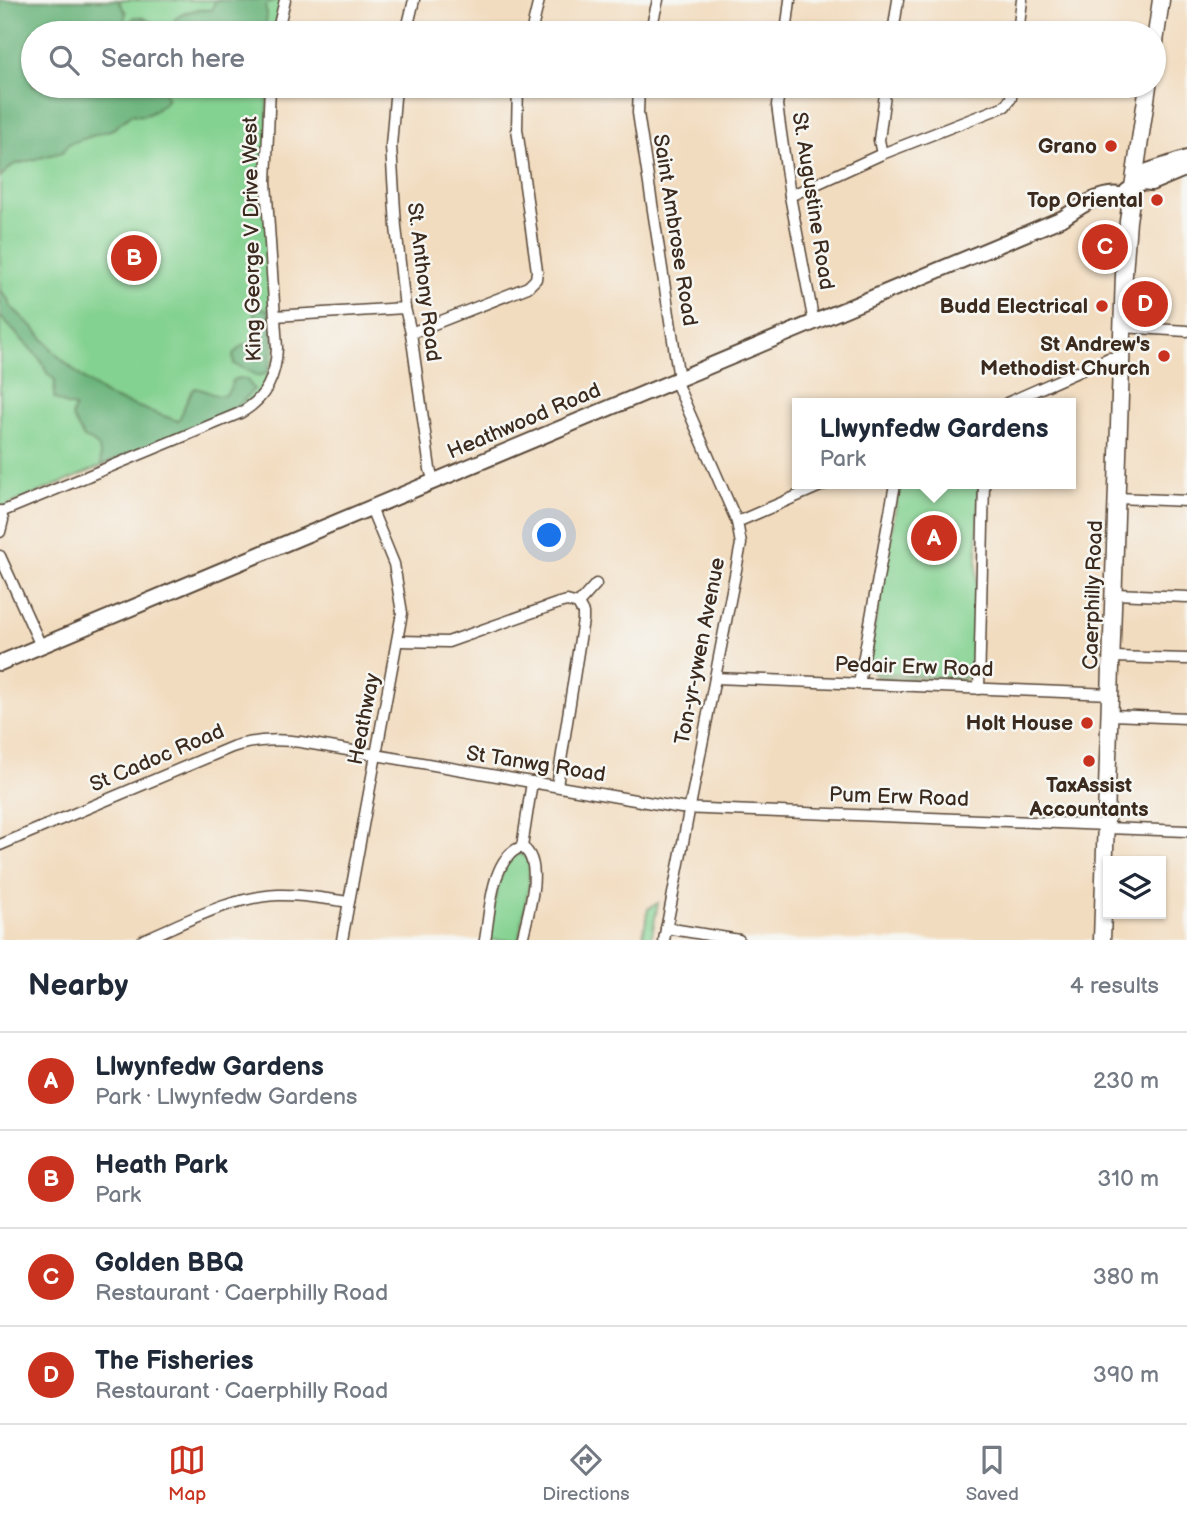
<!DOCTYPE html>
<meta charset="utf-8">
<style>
body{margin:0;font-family:"Balsamiq Sans",sans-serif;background:#f6f6f7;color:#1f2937}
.controls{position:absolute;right:21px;bottom:21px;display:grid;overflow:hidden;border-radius:0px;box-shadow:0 2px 5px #0004}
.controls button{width:63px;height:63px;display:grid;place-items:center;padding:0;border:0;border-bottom:2px solid #e0e1e3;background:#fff;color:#1f2937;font:35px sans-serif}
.you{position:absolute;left:550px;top:536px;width:24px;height:24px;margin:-18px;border:5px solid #fff;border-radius:50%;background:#1a73e8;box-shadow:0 0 0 10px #1a73e833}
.badge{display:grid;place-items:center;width:46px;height:46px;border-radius:50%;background:#c8321e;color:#fff;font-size:23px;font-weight:700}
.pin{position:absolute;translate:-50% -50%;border:4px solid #fff;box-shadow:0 2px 7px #0006}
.popup{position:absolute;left:792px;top:398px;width:284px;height:91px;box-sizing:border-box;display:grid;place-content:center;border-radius:0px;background:#fff;filter:drop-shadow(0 2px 5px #0005);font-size:23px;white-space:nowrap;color:#747a83}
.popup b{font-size:26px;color:#1f2937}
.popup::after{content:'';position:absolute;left:50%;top:100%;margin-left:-14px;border:14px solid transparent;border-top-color:#fff}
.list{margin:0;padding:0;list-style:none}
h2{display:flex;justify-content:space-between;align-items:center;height:91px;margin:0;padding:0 28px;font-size:30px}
h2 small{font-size:23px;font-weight:400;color:#747a83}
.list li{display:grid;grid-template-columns:46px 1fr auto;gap:21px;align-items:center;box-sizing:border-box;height:98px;padding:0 28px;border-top:2px solid #e0e1e3}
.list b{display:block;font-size:26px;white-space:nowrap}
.list p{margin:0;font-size:23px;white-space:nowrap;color:#747a83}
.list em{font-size:23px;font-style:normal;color:#747a83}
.icon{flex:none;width:38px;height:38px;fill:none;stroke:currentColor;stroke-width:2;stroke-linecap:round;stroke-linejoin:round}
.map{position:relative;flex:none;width:1187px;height:940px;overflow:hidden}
.search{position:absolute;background:#fff;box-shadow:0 2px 5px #0004;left:21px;right:21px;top:21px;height:77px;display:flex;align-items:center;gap:18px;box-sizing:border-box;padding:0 24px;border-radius:38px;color:#747a83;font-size:26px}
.sheet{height:483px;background:#fff}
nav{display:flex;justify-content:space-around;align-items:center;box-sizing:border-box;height:98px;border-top:2px solid #e0e1e3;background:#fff;font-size:19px;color:#747a83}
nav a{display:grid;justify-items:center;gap:4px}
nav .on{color:#c8321e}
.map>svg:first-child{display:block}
.green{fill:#84d291;stroke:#607e58;stroke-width:2}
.forest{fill:#6bb47b;stroke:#536f4c;stroke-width:2}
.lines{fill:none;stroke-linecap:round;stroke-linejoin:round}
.street-casing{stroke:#564536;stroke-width:13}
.secondary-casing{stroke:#564536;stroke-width:18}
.primary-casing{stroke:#564536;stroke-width:19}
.street{stroke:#fff;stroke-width:10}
.secondary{stroke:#fff;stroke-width:14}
.primary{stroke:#fff;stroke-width:16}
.poi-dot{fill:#c8321e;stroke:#f6f6f2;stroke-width:2.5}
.labels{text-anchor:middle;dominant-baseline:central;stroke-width:5;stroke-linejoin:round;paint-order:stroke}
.poi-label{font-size:21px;font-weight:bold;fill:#3b2a1e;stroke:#f6f6f2;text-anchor:end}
.street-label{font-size:21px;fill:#3b2a1e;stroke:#f6f6f2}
</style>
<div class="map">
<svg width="1187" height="940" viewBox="0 0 1187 940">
<rect width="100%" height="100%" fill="#f6f6f2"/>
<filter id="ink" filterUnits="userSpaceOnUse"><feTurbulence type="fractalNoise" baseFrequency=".0143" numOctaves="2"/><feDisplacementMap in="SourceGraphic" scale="14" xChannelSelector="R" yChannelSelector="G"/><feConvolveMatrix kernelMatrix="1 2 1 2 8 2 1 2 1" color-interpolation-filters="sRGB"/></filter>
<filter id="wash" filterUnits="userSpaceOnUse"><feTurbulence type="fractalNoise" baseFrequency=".00686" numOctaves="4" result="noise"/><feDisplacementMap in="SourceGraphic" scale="28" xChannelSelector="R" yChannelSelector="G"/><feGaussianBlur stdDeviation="1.57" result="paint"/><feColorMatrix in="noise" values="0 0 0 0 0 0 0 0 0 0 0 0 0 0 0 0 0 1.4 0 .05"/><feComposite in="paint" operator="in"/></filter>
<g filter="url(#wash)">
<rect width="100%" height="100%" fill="#f2dcbf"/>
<!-- green -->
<g class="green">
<polygon points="0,0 282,0 274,33 33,33 33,86 267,86 275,355 265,386 245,407 3,507 0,504"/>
<polygon points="900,484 979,484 974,674 970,678 875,674 867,668"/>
<polygon points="875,677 965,681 965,684 875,680"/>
<path d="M 521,853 L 529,861 L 529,885 L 519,940 L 489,940 C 493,918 496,859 521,853 Z"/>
<polygon points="658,903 651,940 647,940 643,936 648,909"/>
</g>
<!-- forest -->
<g class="forest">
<path d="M 0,0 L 118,0 L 126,13 L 124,21 L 126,25 L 135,17 L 144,18 L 154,24 L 155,33 L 33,33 L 33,86 L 160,86 L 168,99 C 157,110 147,119 132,114 L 113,129 L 68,144 L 63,152 L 13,165 L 0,177 Z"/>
<path d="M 215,0 L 275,0 L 265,6 L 267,14 L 265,31 L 262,33 L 171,33 L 175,19 C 187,10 197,9 212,10 Z"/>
<path d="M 0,290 L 8,299 L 10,306 L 34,328 L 57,355 L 85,380 L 110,397 L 178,421 C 185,410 185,398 195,388 C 213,391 226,408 233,380 L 238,378 L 246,379 L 254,389 L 241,403 L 222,416 L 101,466 C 100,449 101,444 84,438 L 72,417 L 75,407 L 66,405 L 54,398 L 55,380 L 47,373 L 40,359 L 0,316 Z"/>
<path d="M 257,307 L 268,310 C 274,333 272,350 267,373 L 258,376 L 234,364 L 233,354 L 242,346 L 251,343 C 257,328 250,319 257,307 Z"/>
</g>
</g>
<g filter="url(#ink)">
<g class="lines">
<defs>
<g id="street">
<polyline points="277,33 285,0"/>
<polyline points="406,33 414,0"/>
<polyline points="531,33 539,0"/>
<polyline points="650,33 658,0"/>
<polyline points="786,33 790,0"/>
<polyline points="893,33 898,0"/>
<polyline points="1018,33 1022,0"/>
<polyline points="396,86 391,146 396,227 405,308 411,333 430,469 434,482"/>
<polyline points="639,86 638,113 679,379"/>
<polyline points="780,86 777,105 790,196 814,323"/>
<polyline points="882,154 879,140 886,86"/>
<polyline points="790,196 882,154 1005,106 1011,98 1012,86"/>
<polyline points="275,316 405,308"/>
<polyline points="1122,327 1187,331"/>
<polyline points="411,333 528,287 536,279 537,271 517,129 518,86"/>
<polyline points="1007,403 1109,358 1120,358"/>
<polyline points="1117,498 1187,501"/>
<polyline points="0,511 3,520 0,532"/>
<path d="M 1,512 L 240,413 C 266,399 276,377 277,348 L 266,182 L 270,86"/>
<polyline points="737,522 825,484"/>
<polyline points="0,556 41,646"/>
<polyline points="1115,594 1187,597"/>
<polyline points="578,604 596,584"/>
<polyline points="399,641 448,642 559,603 567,601 578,604 583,613 583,620 557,786"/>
<polyline points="1113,657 1187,659"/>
<polyline points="715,678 1111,694"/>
<polyline points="859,684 895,484"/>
<polyline points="979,689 984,484"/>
<polyline points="1111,715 1187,718"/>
<polyline points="1107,828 1187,831"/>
<path d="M 0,845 L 232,747 C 254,740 278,739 301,742 L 681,808 L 1107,825"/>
<polyline points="666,928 739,940"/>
<path d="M 143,940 C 186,922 230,897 278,895 C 302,894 325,899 349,902"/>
<polyline points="342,940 402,613 394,564 371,508"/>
<path d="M 485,940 C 490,913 491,856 522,847"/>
<path d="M 522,940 C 527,916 546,862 522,847 L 532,782"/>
<polyline points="664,940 741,544 737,522 675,380"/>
</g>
<g id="secondary">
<polyline points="1142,182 1151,183 1187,168"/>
<polyline points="1127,191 1142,182 1148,171 1187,158"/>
<path d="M 0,663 L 1063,218 C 1078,208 1101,191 1120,195"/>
</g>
<g id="primary">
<polyline points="1154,49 1161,0"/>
<polyline points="1102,940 1124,274 1128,221 1148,86"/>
</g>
</defs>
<!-- street casing -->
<use href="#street" class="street-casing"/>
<!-- secondary casing -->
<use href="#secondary" class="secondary-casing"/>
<!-- primary casing -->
<use href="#primary" class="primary-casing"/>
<!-- street -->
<use href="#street" class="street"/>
<!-- secondary -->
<use href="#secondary" class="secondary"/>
<!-- primary -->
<use href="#primary" class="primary"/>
</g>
</g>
<!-- markers -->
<g class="poi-dot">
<circle cx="1111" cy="146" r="7"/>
<circle cx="1157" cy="200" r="7"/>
<circle cx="1102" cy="306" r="7"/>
<circle cx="1164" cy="356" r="7"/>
<circle cx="1087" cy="723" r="7"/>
<circle cx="1089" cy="761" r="7"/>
</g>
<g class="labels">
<!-- poi labels -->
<g class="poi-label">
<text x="1097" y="146">Grano</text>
<text x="1143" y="200">Top Oriental</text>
<text x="1088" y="306">Budd Electrical</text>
<text x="1150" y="344">St Andrew's<tspan x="1150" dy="24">Methodist Church</tspan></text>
<text x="1073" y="723">Holt House</text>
<text x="1089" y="785" text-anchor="middle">TaxAssist<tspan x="1089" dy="24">Accountants</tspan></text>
</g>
<!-- street labels -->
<g class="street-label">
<text transform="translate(813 201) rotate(81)">St. Augustine Road</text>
<text transform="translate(675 230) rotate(81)">Saint Ambrose Road</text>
<text transform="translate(252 239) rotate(-91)">King George V Drive West</text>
<text transform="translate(424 282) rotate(83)">St. Anthony Road</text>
<text transform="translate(524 421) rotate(-23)">Heathwood Road</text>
<text transform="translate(1093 595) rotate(-88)">Caerphilly Road</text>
<text transform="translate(700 651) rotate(-79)">Ton-yr-ywen Avenue</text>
<text transform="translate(914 667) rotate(2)">Pedair Erw Road</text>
<text transform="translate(364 719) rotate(-79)">Heathway</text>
<text transform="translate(157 758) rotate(-23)">St Cadoc Road</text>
<text transform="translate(536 764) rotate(9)">St Tanwg Road</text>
<text transform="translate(899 797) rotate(2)">Pum Erw Road</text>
</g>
</g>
</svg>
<div class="controls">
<button><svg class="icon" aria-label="layers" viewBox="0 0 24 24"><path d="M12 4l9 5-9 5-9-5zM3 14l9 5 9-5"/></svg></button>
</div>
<div class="you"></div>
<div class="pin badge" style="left:934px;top:538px">A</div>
<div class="popup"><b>Llwynfedw Gardens</b>Park</div>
<div class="pin badge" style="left:134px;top:258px">B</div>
<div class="pin badge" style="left:1105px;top:247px">C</div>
<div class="pin badge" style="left:1145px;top:304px">D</div>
<div class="search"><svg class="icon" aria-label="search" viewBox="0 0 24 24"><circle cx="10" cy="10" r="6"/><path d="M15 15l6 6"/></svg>Search here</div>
</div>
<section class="sheet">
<h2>Nearby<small>4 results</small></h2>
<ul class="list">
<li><span class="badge">A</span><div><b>Llwynfedw Gardens</b><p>Park · Llwynfedw Gardens</p></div><em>230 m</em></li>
<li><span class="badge">B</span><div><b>Heath Park</b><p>Park</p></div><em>310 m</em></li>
<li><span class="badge">C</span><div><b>Golden BBQ</b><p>Restaurant · Caerphilly Road</p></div><em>380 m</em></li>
<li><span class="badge">D</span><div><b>The Fisheries</b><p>Restaurant · Caerphilly Road</p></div><em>390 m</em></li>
</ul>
</section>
<nav>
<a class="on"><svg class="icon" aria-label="map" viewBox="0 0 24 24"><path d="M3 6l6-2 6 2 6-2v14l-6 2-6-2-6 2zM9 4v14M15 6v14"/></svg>Map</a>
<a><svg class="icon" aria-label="directions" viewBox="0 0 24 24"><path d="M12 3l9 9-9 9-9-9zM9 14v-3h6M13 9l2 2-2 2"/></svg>Directions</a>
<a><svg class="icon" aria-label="saved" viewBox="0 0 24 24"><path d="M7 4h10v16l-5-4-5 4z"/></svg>Saved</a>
</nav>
